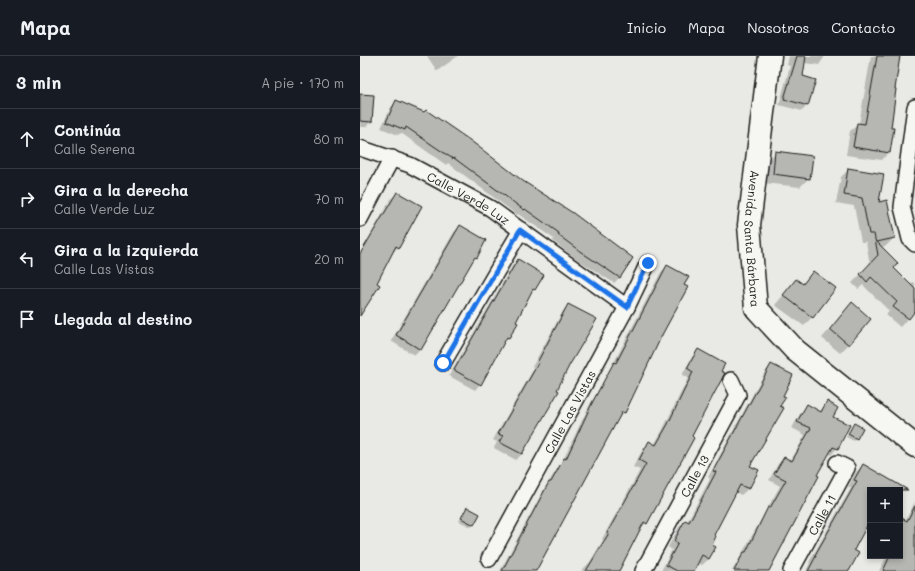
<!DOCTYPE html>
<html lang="es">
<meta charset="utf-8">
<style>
body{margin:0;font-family:Mali,sans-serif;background:#242831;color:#f1f3f6}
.controls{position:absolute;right:12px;bottom:12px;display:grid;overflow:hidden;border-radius:0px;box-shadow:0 2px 6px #0003}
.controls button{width:36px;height:36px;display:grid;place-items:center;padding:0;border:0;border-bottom:1px solid #363941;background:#171b24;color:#f1f3f6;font:20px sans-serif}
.stop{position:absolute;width:12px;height:12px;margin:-9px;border:3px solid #1a73e8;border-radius:50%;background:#fff}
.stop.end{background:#1a73e8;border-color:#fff;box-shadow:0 1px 4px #0008}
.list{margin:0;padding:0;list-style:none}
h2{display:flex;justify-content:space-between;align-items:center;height:52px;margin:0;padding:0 16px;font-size:17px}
h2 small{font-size:13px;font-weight:400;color:#9ea1a6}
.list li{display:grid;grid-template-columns:26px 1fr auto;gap:12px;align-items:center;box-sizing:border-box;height:60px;padding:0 16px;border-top:1px solid #363941}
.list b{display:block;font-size:15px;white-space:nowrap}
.list p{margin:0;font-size:13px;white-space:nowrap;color:#9ea1a6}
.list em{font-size:13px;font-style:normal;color:#9ea1a6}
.icon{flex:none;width:22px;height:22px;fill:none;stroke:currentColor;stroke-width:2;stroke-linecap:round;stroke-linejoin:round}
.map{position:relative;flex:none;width:555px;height:515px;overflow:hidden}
header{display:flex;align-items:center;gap:24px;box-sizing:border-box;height:56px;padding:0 20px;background:#171b24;border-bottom:1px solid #363941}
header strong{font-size:19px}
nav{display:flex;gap:22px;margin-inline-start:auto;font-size:14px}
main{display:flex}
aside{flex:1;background:#171b24}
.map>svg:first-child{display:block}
.shadow{fill:#0003}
.building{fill:#b6b6b3;stroke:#1c1c1c}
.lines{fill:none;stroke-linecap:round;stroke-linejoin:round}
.street-casing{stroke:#1c1c1c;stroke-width:18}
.secondary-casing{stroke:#1c1c1c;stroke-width:25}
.street{stroke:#f6f6f2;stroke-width:15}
.secondary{stroke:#f6f6f2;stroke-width:22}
.route{stroke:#1a73e8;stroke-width:5}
.labels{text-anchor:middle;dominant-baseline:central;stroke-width:3.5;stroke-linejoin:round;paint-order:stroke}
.street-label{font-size:12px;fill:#1c1c1c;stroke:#f6f6f2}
</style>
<header>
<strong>Mapa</strong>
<nav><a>Inicio</a><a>Mapa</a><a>Nosotros</a><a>Contacto</a></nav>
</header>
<main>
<aside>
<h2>3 min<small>A pie · 170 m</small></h2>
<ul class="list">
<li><svg class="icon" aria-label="ahead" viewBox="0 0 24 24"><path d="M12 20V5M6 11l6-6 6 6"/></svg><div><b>Continúa</b><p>Calle Serena</p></div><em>80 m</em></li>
<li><svg class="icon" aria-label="right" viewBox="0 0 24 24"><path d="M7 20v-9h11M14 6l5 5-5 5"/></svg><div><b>Gira a la derecha</b><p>Calle Verde Luz</p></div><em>70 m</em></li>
<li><svg class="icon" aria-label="left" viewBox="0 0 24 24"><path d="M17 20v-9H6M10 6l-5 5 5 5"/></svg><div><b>Gira a la izquierda</b><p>Calle Las Vistas</p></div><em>20 m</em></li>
<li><svg class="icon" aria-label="arrive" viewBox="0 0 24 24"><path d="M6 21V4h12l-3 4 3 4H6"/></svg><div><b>Llegada al destino</b></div></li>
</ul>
</aside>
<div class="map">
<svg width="555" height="515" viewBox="0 0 555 515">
<rect width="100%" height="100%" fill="#e9e9e5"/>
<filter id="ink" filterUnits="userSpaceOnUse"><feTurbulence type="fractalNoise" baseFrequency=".025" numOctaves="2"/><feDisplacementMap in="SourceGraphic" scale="8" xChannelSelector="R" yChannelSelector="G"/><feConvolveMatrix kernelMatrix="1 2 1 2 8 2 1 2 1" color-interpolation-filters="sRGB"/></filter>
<g filter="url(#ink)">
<!-- shadow -->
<g class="shadow">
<polygon points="67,0 98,0 77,15"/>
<polygon points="429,0 465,0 459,9 444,7 441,21 447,50 442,55 419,49 430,10 427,9"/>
<polygon points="511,0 539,0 530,73 529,96 522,104 486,99 490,75 499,68"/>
<polygon points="0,39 11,65 6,71 0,71"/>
<polygon points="37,45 162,126 260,221 254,227 215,202 193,185 194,183 158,158 157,159 88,107 86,109 41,77 38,79 21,72 31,51"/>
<polygon points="416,96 449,122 440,131 404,127 407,105"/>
<polygon points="489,113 518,147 534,182 526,190 521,191 532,212 550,229 553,226 555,227 555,254 540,271 526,259 529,255 503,229 498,233 492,227 510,209 506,186 501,186 494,150 476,147 481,121"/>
<polygon points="37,137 38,191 32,197 0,259 0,197 31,143"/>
<polygon points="100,170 60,293 54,299 31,285 94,176"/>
<polygon points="158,204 183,219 170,238 148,282 143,287 120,328 115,334 89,320 152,210"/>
<polygon points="307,210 302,277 264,356 258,362 175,515 140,515 184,433 203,404 227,354 252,310 301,216"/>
<polygon points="453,216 452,261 444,270 415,249 436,224 442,228"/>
<polygon points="492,248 489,288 480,297 462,282"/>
<polygon points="208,249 209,309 162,398 156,404 134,392 137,386 133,384 174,312 172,311 203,255"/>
<polygon points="338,294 364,308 286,467 280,473 265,497 268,498 258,515 221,515 230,506 243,484 242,483 280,414 273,411 283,393 289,387 294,389 302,375 328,322 322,319 332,301"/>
<polygon points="411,309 389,410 397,414 388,433 381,439 375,436 352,479 349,503 342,509 337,507 333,515 301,515 312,494 308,491 319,471 325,465 327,466 350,423 348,421 405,316"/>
<polygon points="468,347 477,392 471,399 468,397 409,515 372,515 420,430 409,424 418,408 424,402 430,406 445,379 432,372 441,356 447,350 459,356"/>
<polygon points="494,368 502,373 494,385 486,381"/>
<polygon points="503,409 537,434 510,434 510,463 492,495 488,515 446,515 450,507 449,506 491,432 488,431 496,416"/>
<polygon points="555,446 555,515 519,515 527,500 540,500 540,467 545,465"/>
<polygon points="107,452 114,469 111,471 99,465"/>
</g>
<!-- building -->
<g class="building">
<polygon points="437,0 446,0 443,20 456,24 448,50 424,43"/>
<polygon points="517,0 540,0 535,33 536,33 531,72 534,72 530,97 493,91 497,67 505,68"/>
<polygon points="0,38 14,39 12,66 0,65"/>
<polygon points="36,44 64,56 66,54 111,85 163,125 213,157 273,202 260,222 221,196 198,179 199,177 165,153 164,154 94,102 93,103 46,71 45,74 26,66"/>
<polygon points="415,95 453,100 450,123 413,118"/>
<polygon points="488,112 524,118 519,146 527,144 535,182 517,186 538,207 534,212 555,233 555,255 549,263 533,251 537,246 511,221 507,226 500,218 518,199 514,178 509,178 502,142 484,139"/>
<polygon points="37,136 62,150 39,192 36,190 17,227 20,229 0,260 0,198"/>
<polygon points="100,169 126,184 117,202 115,201 61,294 36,279"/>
<polygon points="158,203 184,219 175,234 173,233 156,266 158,267 149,282 147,281 121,329 94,314"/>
<polygon points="307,209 329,221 324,229 328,231 303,277 265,357 262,356 176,515 142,515 189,426 191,426 204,402 206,403 232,347 254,306 256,307"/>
<polygon points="453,215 476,232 453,262 423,239 436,223 443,228"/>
<polygon points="492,246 511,263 489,289 470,273"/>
<polygon points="208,248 237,263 209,310 197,334 199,335 162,398 139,386 143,380 138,378 179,306 178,305"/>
<polygon points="338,293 365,308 361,315 365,317 332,380 334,382 287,468 284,466 259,515 226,515 249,477 247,477 286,408 279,404 289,385 296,389 308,368 333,316 327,312"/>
<polygon points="411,308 433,319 423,340 426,341 420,350 424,352 390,410 399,414 389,433 380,429 354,479 356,480 352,489 356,491 349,503 342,499 334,515 317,515 306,509 318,487 314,485 325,464 329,466 344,439 356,416 353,415"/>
<polygon points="467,345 478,352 473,361 490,369 478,393 473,391 457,419 459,420 409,515 374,515 384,496 386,496 408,451 410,452 426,424 414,418 424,401 432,405 451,372 437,366 447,348 461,356"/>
<polygon points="494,367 503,372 497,383 488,378"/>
<polygon points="503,408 548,434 510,434 510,464 494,494 499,497 489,515 448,515 456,500 455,499 497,425 494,424"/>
<polygon points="555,450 555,515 523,515 530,500 540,500 540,461 547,465"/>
<polygon points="107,451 120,458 114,469 101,462"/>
</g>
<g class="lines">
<defs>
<g id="street">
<polyline points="555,51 542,151 550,183 555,188"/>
<path id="s1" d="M 0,92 L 50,109 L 130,152 L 267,251"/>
<polyline points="0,163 32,102"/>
<polyline points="83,307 161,174"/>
<path id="s2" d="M 129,503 L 267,251 L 288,207"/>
<path id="s3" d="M 283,515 L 378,339 L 371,324"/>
<path id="s4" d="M 431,515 L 487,412 L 477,407"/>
</g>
<g id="secondary">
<path id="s5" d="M 410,0 L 389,169 L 396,252 L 435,294 L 555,390"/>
</g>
</defs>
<!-- street casing -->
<use href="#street" class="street-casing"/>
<!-- secondary casing -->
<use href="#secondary" class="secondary-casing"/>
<!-- street -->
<use href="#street" class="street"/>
<!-- secondary -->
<use href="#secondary" class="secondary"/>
</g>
</g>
<g class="lines" filter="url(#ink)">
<!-- route -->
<polyline class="route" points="83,307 160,174 267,251 288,207"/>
</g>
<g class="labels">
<!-- street labels -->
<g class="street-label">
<text stroke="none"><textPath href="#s1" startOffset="120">Calle Verde Luz</textPath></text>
<text stroke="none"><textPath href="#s5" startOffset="184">Avenida Santa Bárbara</textPath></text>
<text stroke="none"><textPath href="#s2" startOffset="168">Calle Las Vistas</textPath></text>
<text stroke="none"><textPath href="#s3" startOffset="108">Calle 13</textPath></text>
<text stroke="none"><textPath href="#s4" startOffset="64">Calle 11</textPath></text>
</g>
</g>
</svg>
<div class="controls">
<button>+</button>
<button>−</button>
</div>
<div class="stop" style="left:83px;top:307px"></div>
<div class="stop end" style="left:288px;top:207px"></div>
</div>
</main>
